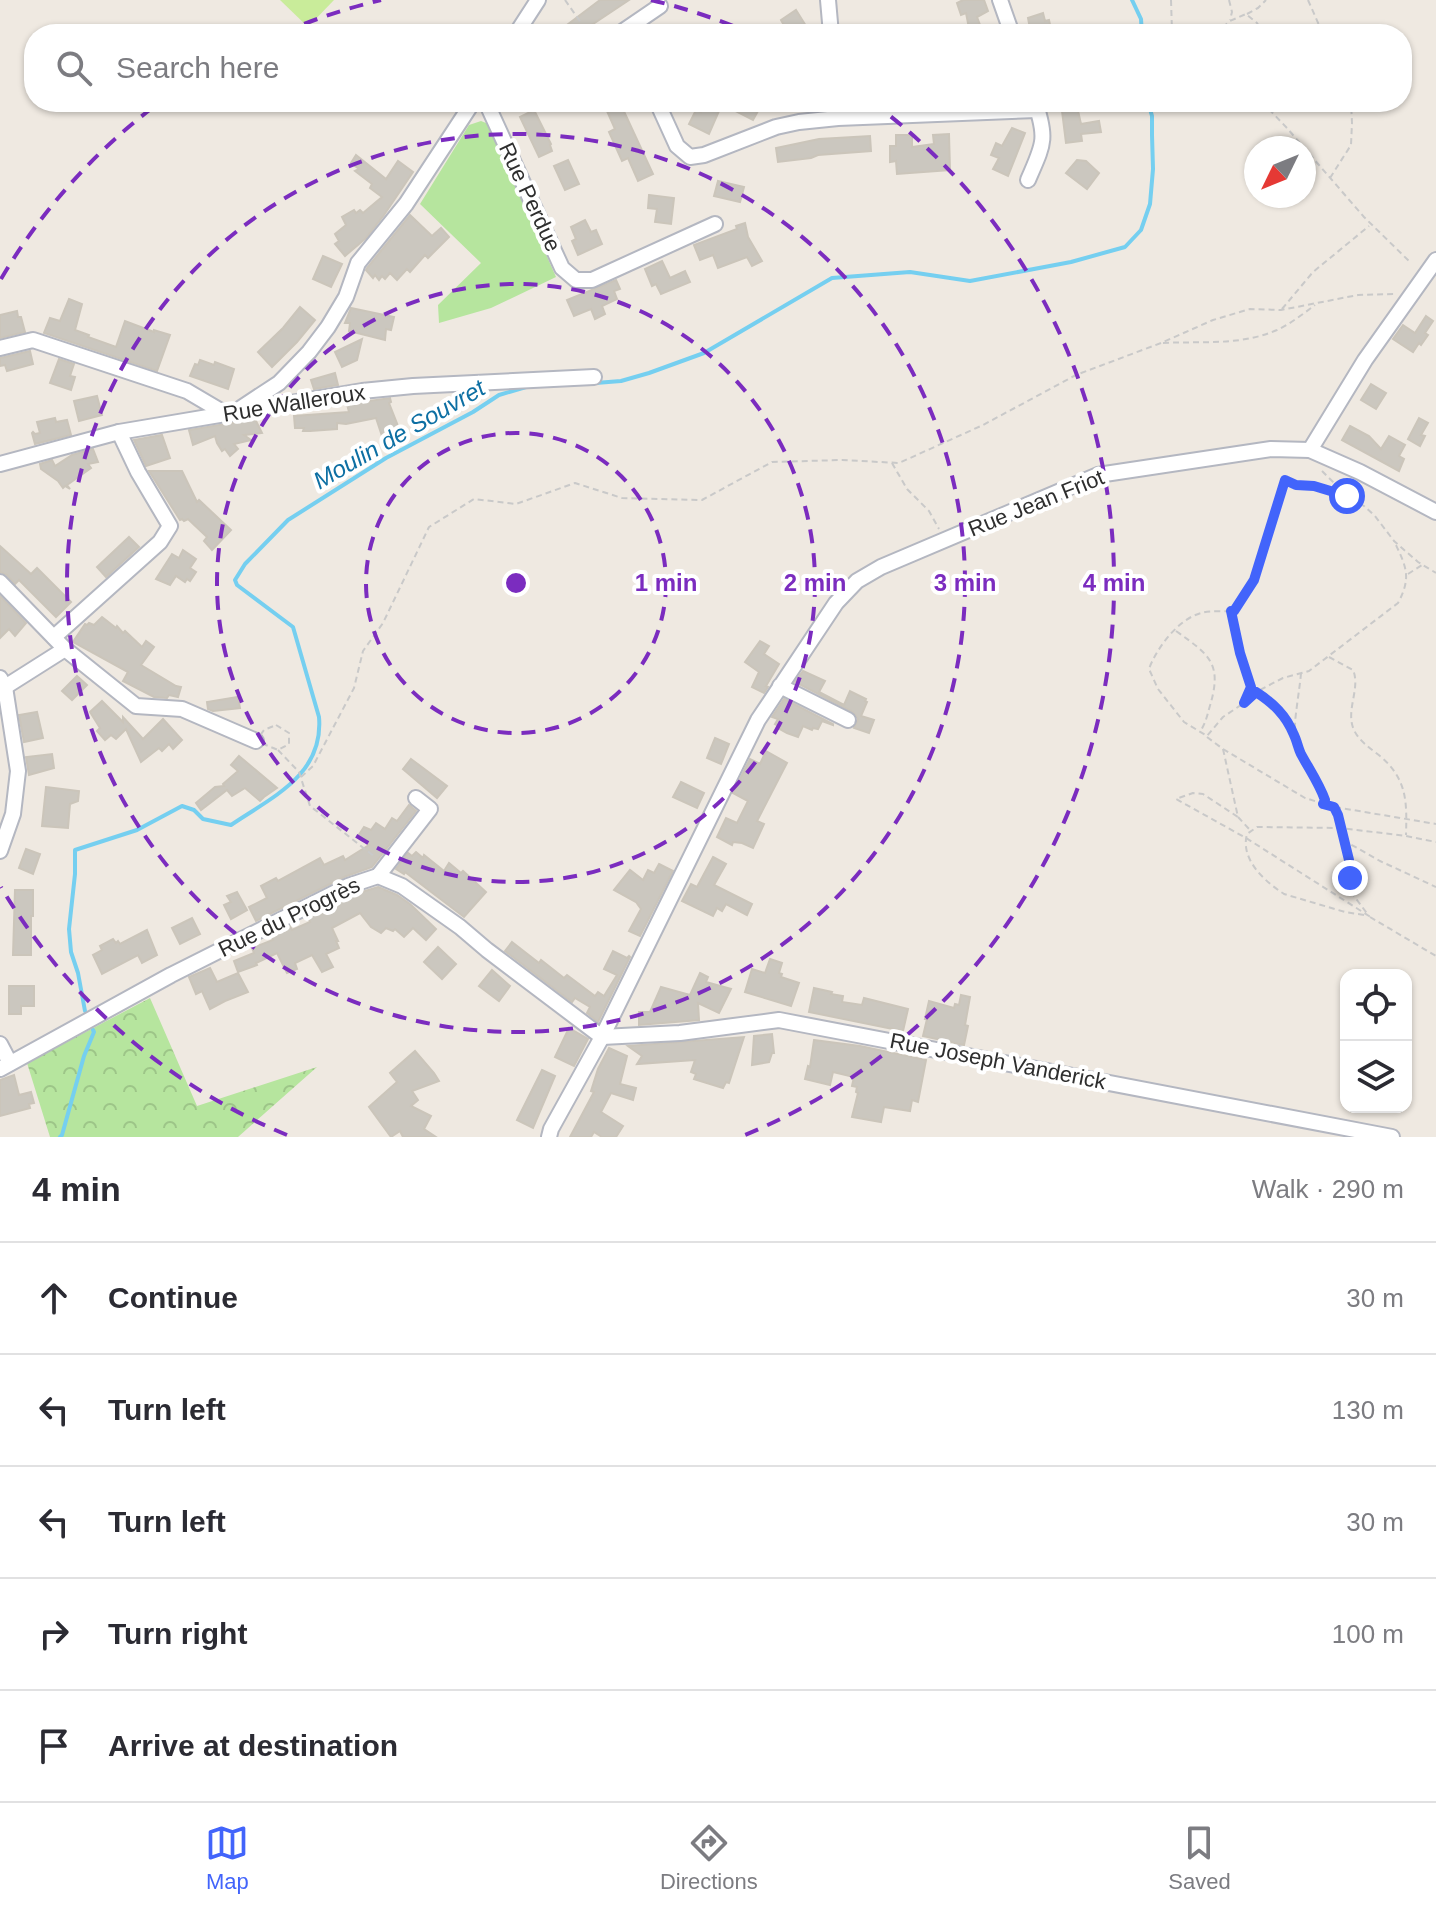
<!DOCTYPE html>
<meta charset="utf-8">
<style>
body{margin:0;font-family:Helvetica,sans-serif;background:#f7f7f7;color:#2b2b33}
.controls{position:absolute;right:24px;bottom:24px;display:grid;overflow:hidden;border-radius:16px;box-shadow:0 2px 6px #0004}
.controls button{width:72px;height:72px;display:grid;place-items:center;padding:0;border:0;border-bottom:2px solid #e1e1e2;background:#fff;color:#2b2b33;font:40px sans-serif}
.compass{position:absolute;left:1244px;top:136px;width:72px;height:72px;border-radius:50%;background:#fff;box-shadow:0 2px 6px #0004;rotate:227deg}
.stop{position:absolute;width:24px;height:24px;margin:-18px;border:6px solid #4264fb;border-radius:50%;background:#fff}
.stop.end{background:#4264fb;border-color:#fff;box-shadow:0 2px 8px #0008}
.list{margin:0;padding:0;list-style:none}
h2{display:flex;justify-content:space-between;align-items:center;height:104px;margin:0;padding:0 32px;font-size:34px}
h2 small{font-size:26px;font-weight:400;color:#7c7c81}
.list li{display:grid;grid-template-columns:52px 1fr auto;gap:24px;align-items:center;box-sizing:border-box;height:112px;padding:0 32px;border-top:2px solid #e1e1e2}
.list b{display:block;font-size:30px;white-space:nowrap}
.list em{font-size:26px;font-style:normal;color:#7c7c81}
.icon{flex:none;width:44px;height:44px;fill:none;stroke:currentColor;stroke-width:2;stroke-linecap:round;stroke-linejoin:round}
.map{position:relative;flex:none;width:1436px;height:1137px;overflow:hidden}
.search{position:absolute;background:#fff;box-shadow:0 2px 6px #0004;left:24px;right:24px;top:24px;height:88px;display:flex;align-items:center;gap:20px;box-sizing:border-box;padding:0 28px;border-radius:32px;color:#7c7c81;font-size:30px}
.sheet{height:664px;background:#fff}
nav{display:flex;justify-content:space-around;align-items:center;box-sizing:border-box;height:112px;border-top:2px solid #e1e1e2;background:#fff;font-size:22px;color:#7c7c81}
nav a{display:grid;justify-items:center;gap:4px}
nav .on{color:#4264fb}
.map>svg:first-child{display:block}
.grass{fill:#b6e59e}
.forest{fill:url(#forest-crowns)}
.pitch{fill:#c9ec9a}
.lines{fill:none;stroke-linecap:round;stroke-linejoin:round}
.stream{stroke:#75cff0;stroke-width:4}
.building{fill:#cbc7bf;stroke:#cbc5ba;stroke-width:2}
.minor-casing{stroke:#b4b7c1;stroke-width:18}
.path{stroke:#c9c9c9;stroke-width:2;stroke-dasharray:6 4;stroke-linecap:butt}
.minor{stroke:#fff;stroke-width:14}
.route{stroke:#4264fb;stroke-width:10}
.ring{fill:none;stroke:#7b2cbf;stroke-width:4;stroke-dasharray:14 10}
.labels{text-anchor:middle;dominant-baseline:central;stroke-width:8;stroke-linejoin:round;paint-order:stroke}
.street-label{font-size:22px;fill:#2e2e2e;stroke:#fff}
.water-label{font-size:24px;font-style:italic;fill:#0d6fa3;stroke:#fff}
.centre{fill:#7b2cbf;stroke:#fff;stroke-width:4}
.ring-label{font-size:24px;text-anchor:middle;font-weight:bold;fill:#7b2cbf;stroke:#fff;stroke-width:8;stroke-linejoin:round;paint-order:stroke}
</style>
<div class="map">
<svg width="1436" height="1137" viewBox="0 0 1436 1137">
<defs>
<pattern id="forest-crowns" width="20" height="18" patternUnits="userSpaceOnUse" patternTransform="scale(2)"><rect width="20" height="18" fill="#b6e59e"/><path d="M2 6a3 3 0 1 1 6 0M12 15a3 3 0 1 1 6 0" fill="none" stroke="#9dc588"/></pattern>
</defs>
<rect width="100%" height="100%" fill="#efe9e1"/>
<!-- grass -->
<polygon class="grass" points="481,121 486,123 490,128 556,277 491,308 439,323 438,305 481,263 420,204 469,125"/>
<!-- forest -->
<polygon class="forest" points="150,998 197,1106 317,1067 238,1137 50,1137 27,1063"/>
<!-- pitch -->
<polygon class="pitch" points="280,0 334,0 308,27"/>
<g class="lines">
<!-- stream -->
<g class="stream">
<polyline points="1132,0 1141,19 1142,34"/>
<polyline points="583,384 621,381 649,373 704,353 832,278 910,272 970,281 1071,262 1125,247 1141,230 1150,204 1153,169 1152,135 1152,116 1148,102"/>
<path d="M 85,1011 L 78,973 L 71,952 L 69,929 L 75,874 L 75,850 L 137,830 L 182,806 L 194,810 L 203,819 L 231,825 C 272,797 324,775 319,717 L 293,627 L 237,585 L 235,580 L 245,564 L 288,520 L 386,458 L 473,412 L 499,395 L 526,387"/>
<polyline points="60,1137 62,1135 84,1056 94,1032 93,1030"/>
</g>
</g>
<!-- building -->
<g class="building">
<polygon points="600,0 629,0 578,34 555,34"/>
<polygon points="963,0 984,0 988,11 977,17 982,30 970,33 966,13 961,15 957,3"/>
<polygon points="796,10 806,26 810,34 789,34 781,20"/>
<polygon points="1043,13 1045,21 1049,20 1052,34 1031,34 1028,18"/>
<polygon points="705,102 763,102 753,120 722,104 709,134 689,124 696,110 701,112"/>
<polygon points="1076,102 1081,124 1099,121 1101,132 1081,134 1082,141 1066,143 1061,103"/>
<polygon points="621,105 653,174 638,181 628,158 622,161 609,132 615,129 607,111"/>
<polygon points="534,110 551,144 550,145 552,151 539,157 520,117"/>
<polygon points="1012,128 1025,133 1008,176 993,169 999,158 991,155 996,143 1002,146"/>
<polygon points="949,134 950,170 897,174 896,161 890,162 890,146 896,146 896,135 912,135 912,147 934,144 933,135"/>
<polygon points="870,136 871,151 818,155 811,158 778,162 776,148 819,139"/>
<polygon points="356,155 386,179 398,161 413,172 384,215 366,238 345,256 335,244 339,241 335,234 346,225 342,217 354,210 356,213 360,210 363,213 382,197 370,188 372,184 355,171 359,169 351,163"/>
<polygon points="568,160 579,184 565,190 554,166"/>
<polygon points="1077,160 1086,161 1099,173 1087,189 1066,173"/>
<polygon points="718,181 744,187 740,202 714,196"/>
<polygon points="649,195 674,198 671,224 655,222 657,209 648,208"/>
<polygon points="410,215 432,236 441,228 449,237 428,258 425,255 410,272 407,269 397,280 390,273 385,279 382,276 379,280 375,275 373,278 366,270 367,268"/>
<polygon points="585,220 591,232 596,230 602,244 578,255 572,241 576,239 571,227"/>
<polygon points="745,223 748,237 762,261 752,266 747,257 718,268 713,255 700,260 694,245 737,229 736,226"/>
<polygon points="323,256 342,264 331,287 313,279"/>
<polygon points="662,261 670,278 685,271 690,282 661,294 656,284 652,286 645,269"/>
<polygon points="616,280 620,289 614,291 617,299 602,306 605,314 595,319 591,309 574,316 567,300"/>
<polygon points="69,299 82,304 75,330 89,335 88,337 116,347 125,321 154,332 154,330 170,335 157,371 44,333 50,318 60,321"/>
<polygon points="300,307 315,320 297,342 272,367 258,352 283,328"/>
<polygon points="351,308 394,317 391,330 386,329 385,340 349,331 350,323 345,323"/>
<polygon points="17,311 18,317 21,317 25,332 0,338 0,315"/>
<polygon points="1426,316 1433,321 1425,333 1428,335 1421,345 1419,343 1413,352 1393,339 1403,325 1415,333"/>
<polygon points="362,339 357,360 342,367 335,352"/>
<polygon points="30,351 33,364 7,371 5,365 0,366 0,358"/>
<polygon points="59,359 74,364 70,376 75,377 71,390 50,383"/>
<polygon points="200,360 214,365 215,362 234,369 228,389 190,376 195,364 198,365"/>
<polygon points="335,373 338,385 314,389 311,380"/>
<polygon points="1371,384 1386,393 1376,409 1361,400"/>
<polygon points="97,396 102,415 79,421 74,401"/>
<polygon points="390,398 391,402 389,403 400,431 382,436 376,418 346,424 337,423 337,429 310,431 303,431 304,428 295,428 294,416 349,412 347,404"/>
<polygon points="55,418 56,422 67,420 71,435 35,444 32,433 33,432 35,434 40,433 37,422"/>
<polygon points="1419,418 1428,423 1421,435 1425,436 1420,446 1408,439"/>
<polygon points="255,419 262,433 244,435 251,440 234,444 238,449 230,456 225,449 222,451 217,443 215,436 193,445 189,430"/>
<polygon points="1350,426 1369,436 1381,449 1389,436 1405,445 1399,456 1404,459 1399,471 1342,440"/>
<polygon points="162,435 170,458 146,466 134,440"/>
<polygon points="93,449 98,462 88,464 91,468 67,485 70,489 65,486 63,488 58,481 41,469 40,464 52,460 55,466 72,455"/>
<polygon points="149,471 182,471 197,502 199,500 231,530 212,550 204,541 207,537 188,519 184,521 182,519 180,520"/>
<polygon points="129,537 139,547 106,577 97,567"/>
<polygon points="0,546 31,574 37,568 71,602 56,617 19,580 15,584 7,575 0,572"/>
<polygon points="183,550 196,559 190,568 196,572 190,581 187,579 185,582 176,576 170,585 156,579 172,554 179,558"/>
<polygon points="0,596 26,623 15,636 9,629 0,638"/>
<polygon points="102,617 116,628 117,626 123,633 125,631 142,647 146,641 154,647 141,665 176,686 181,687 178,697 169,695 167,698 154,697 123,681 128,672 73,642 85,624 87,625 89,623 94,625"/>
<polygon points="760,641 769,646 764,654 779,664 766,686 768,687 764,693 752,687 759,672 745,662"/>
<polygon points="803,671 825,681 819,692 844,705 850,691 866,699 865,701 867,702 861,716 874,720 869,733 854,728 858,719 853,712 795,682"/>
<polygon points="77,676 87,685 72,700 62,691"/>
<polygon points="238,697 240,708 213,711 208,709 207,702"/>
<polygon points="784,699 833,724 833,725 822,721 818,729 813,728 812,730 803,726 798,737 787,733 778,728 779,726 775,724 778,719 772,717"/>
<polygon points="102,701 123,722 123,717 143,739 163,719 182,740 173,749 169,744 162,751 159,748 141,762 126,729 116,739 111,735 105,740 97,731 100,728 90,712"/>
<polygon points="37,712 43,738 24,742 19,715"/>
<polygon points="715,738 729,744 721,764 707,758"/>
<polygon points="766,751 787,763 757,821 764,824 753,848 742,843 733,842 732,845 717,837 726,818 737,823 748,801 733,793 750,759 760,764"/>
<polygon points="52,754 54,768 29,775 26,757"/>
<polygon points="239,756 277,788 264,797 260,801 245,788 232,796 227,790 201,810 196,803 215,787 224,786 223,784 238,771 231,765"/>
<polygon points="411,759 447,786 437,798 403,769"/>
<polygon points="681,782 704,793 697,808 673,797"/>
<polygon points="46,787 79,791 78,801 70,804 68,828 42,826"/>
<polygon points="409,805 416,811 372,867 344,877 256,921 249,907 267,898 261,886 276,878 278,881 320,858 324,865 343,856 345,860 369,845 358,836 364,827 371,830 376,823 385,829 392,818 397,821"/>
<polygon points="26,849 40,854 33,874 19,868"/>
<polygon points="416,852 423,858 424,855 444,871 449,863 461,873 463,871 486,892 464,917 405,872 404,874 396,869 408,853 412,856"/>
<polygon points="713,857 726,864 714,885 752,904 747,915 726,904 722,911 717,908 713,916 682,901 691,884 697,887"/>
<polygon points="659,864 673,871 640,936 629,931 641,909 636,902 614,890 630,870 643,880 648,870 654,873"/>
<polygon points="378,887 397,895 410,904 436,929 426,940 413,928 404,937 395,929 393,931 386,928 381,933 371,927 360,913 332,928 338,941 336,941 339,948 326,954 333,967 322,972 312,955 295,963 297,969 287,973 277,953 256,963 257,965 238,972 234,961 254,953 252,948 273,940 271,936 290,926 292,930 310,922 308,917 352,895"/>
<polygon points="15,890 33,890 33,916 31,916 31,955 13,955"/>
<polygon points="237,892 247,910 231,919 224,905 231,902 227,896"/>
<polygon points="192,918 200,934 180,944 172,928"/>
<polygon points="147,930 157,955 142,963 138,955 102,974 93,955 102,950 100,946 113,939 116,943 118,941 120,944"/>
<polygon points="512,942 539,963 541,960 564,978 567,975 595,996 598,992 604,996 617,975 604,969 613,951 627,958 629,956 630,957 598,1022 587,1013 590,1007 575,998 572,1002 505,951"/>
<polygon points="438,947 456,964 442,979 424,962"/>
<polygon points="770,959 782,963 779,973 782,974 781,977 799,983 791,1006 745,992 752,969 765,973"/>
<polygon points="210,968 217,982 238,973 248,992 225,1001 210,1009 202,991 196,994 189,977"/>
<polygon points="492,970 510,986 499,1001 479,986"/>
<polygon points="700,973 708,977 706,982 731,989 719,1013 698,1003 699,1020 639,1025 639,1012 650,1012 661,987 690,995"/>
<polygon points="9,986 34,986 34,1006 21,1006 21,1014 9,1014"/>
<polygon points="814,988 832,992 831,994 843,996 842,1002 862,1005 864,998 908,1009 903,1031 809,1012"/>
<polygon points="961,995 970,997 965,1025 968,1026 964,1045 923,1036 927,1019 925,1019 929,1001 954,1008 955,1004 959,1005"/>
<polygon points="569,1028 588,1039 574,1066 555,1057"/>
<polygon points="772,1034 774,1053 772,1053 769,1062 752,1065 754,1036"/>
<polygon points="744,1037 729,1083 726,1082 723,1088 694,1079 696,1074 691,1072 695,1060 637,1064 642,1056 628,1046"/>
<polygon points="814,1040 860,1046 926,1060 918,1102 912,1100 910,1111 884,1107 881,1122 852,1117 858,1093 856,1092 857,1087 852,1086 854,1077 833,1072 830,1085 805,1079 808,1066 810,1067"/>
<polygon points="609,1048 627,1056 620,1084 636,1088 633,1100 611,1093 601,1112 623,1126 616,1137 602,1137 594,1132 591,1137 570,1137 594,1092 591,1091 598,1069"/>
<polygon points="415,1051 434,1073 439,1081 412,1091 418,1100 411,1106 431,1116 424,1129 436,1137 403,1137 400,1131 391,1137 369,1107 397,1082 390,1073"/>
<polygon points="542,1070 555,1076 533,1128 517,1120"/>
<polygon points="14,1075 19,1095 31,1092 34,1103 29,1104 30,1108 0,1116 0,1080"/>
</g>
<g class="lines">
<defs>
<g id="minor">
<polyline points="828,0 831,34"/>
<polyline points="1000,0 1012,34"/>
<polyline points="516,34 538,0"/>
<polyline points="619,34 660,6"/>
<polyline points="486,102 562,268 576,280 592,280 715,224"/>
<polyline points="657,102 677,146 690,157 704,155 776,127 799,122 838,118 1037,110"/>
<path d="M 1028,180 C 1043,145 1048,140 1035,102"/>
<polyline points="0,348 33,340 187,391 226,414"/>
<polyline points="241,408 279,383 309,352 328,327 346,297 358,263 406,204 473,102"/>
<polyline points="1310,450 1365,360 1436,260"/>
<polyline points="0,464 119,432 362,391 413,386 594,377"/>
<polyline points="0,582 65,649 136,706 182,709 256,741"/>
<polyline points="54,637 160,542 170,526 138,472 119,432"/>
<polyline points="0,678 5,687 18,771 13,814 0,851"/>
<polyline points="780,686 848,720"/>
<polyline points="5,687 65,649"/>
<polyline points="378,876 430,809 416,798"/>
<polyline points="602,1037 680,1033 779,1020 1392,1137"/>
<polyline points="0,1044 10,1063"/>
<polyline points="0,1069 171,975 348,886 378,876 402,886 460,927 487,950 602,1037"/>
<polyline points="549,1137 551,1129 602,1037 758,720 836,603 857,581 881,567 1098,475 1271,449 1310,450 1360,472 1436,512"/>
</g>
</defs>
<!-- minor casing -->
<use href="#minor" class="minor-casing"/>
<!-- path -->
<g class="path">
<polyline points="565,0 589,34"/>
<polyline points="1171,0 1172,31 1175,34"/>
<polyline points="1229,0 1232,12 1230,20"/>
<polyline points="1308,0 1323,34"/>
<polyline points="1247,14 1258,8 1266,0"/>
<polyline points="1215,34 1230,21 1246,14 1257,23 1264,34"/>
<polyline points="1262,102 1287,128 1364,217 1411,263"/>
<polyline points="1330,178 1351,145 1352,123 1351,102"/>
<polyline points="1282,309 1313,272 1369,226"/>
<path d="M 1163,343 C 1202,341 1240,346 1277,330 C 1290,324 1303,314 1315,305"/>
<polyline points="892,463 907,489 929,511 939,529"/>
<polyline points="1322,471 1347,496 1364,506 1375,516 1394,541 1418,562 1436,573"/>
<path d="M 1347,496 L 1314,486 L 1296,485 L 1285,480 L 1254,580 L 1234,611 C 1224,612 1211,610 1201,613 C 1178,619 1156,649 1149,669 L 1158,689 L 1184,722 L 1207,736 L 1223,717 L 1244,703 L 1256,692 L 1283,678 L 1309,671 L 1398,603 C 1412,577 1406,566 1394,541"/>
<polyline points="1408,574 1422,565"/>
<polyline points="1232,613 1240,653 1251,687 1244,702"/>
<path d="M 1176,631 C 1211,656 1223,664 1209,709 C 1207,717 1205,724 1200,732"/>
<path d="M 1329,657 L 1353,670 C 1361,688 1345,711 1354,730 C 1359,741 1370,748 1380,756 C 1407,779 1407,801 1406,835"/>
<path d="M 1301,673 C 1300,688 1293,725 1295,737 C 1299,758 1317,779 1325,800 L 1324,803"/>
<polyline points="1256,692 1276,706 1293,733"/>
<polygon points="276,725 289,733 289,744 278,750 256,741 264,730"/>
<polyline points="1207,737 1223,749 1305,798 1334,807 1338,815 1343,840 1380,861 1436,887"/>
<polyline points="1223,749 1238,817 1203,794 1193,793 1176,799 1246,838 1369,916 1354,896 1349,860 1343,840"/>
<polyline points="278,750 299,772 310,806 375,857"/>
<polyline points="301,777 313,766 354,688 363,651 383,623 429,527 474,499 516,504 575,483 622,498 702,500 772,462 842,460 899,463 983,425 1076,375 1161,343 1213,320 1250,309 1281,310 1358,295 1397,294"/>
<polyline points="1335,807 1436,824"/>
<polyline points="1238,817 1250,830"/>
<path d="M 1364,915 L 1345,912 L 1284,894 C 1264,881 1240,859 1247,834 L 1257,827 L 1341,828 L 1406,836 L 1436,842"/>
<polyline points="1370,917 1436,956"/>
</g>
<!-- minor -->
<use href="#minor" class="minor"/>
</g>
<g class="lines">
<!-- route -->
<path class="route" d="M 1347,496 L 1314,486 L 1296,485 L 1285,480 L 1254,580 L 1234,611 L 1231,611 L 1240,653 L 1251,687 L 1244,703 L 1256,692 C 1273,703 1286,715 1294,735 C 1297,741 1298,748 1301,754 C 1309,769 1319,783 1325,800 L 1323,804 L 1334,807 L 1338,815 L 1349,860 L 1350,878"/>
</g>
<!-- distance rings -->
<g class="ring">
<circle cx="516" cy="583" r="150"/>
<circle cx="516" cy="583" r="299"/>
<circle cx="516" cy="583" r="449"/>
<path d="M287 1135A598 598 0 0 1 1 887M1 279A598 598 0 0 1 160 102M282 33A598 598 0 0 1 381 0M651 0A598 598 0 0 1 750 33M872 102A598 598 0 0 1 745 1135"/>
</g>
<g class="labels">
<!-- street labels -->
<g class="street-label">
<text transform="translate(530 197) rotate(65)">Rue Perdue</text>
<text transform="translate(294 403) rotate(-9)">Rue Walleroux</text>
<text transform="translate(1036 503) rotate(-22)">Rue Jean Friot</text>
<text transform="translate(289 917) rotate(-26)">Rue du Progrès</text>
<text transform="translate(998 1061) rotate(11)">Rue Joseph Vanderick</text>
</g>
<!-- water labels -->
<g class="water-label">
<text transform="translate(399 434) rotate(-30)">Moulin de Souvret</text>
</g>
</g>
<circle cx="516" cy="583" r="12" class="centre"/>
<g class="ring-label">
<text x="666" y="591">1 min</text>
<text x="815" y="591">2 min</text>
<text x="965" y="591">3 min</text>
<text x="1114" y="591">4 min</text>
</g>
</svg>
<div class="controls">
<button><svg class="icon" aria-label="locate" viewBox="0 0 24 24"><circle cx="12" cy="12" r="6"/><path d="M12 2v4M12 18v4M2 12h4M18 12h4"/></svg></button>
<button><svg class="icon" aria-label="layers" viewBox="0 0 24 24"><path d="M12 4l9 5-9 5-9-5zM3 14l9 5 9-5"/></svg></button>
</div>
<svg class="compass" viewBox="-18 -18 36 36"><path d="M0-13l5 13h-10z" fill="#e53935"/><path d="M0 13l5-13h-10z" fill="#7c7c81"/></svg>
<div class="stop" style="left:1347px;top:496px"></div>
<div class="stop end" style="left:1350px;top:878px"></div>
<div class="search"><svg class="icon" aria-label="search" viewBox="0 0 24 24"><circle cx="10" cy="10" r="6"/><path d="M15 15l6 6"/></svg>Search here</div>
</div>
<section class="sheet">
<h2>4 min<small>Walk · 290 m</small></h2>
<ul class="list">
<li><svg class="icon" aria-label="ahead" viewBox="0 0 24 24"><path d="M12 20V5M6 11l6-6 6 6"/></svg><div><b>Continue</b></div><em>30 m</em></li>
<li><svg class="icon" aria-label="left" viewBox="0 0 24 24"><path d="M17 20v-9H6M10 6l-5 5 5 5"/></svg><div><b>Turn left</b></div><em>130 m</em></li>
<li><svg class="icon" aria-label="left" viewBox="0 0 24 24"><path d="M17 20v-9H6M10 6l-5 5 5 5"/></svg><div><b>Turn left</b></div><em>30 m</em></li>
<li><svg class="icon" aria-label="right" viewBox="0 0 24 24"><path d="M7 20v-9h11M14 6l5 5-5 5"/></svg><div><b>Turn right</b></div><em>100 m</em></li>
<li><svg class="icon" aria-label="arrive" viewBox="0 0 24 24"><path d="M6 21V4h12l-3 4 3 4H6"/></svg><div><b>Arrive at destination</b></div></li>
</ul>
</section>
<nav>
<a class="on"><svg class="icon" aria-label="map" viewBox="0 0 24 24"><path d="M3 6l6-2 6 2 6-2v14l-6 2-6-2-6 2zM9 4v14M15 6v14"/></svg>Map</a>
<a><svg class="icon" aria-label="directions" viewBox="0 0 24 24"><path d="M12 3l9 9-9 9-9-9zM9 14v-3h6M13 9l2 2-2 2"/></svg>Directions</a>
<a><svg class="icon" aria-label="saved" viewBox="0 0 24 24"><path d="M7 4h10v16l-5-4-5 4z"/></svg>Saved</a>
</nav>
